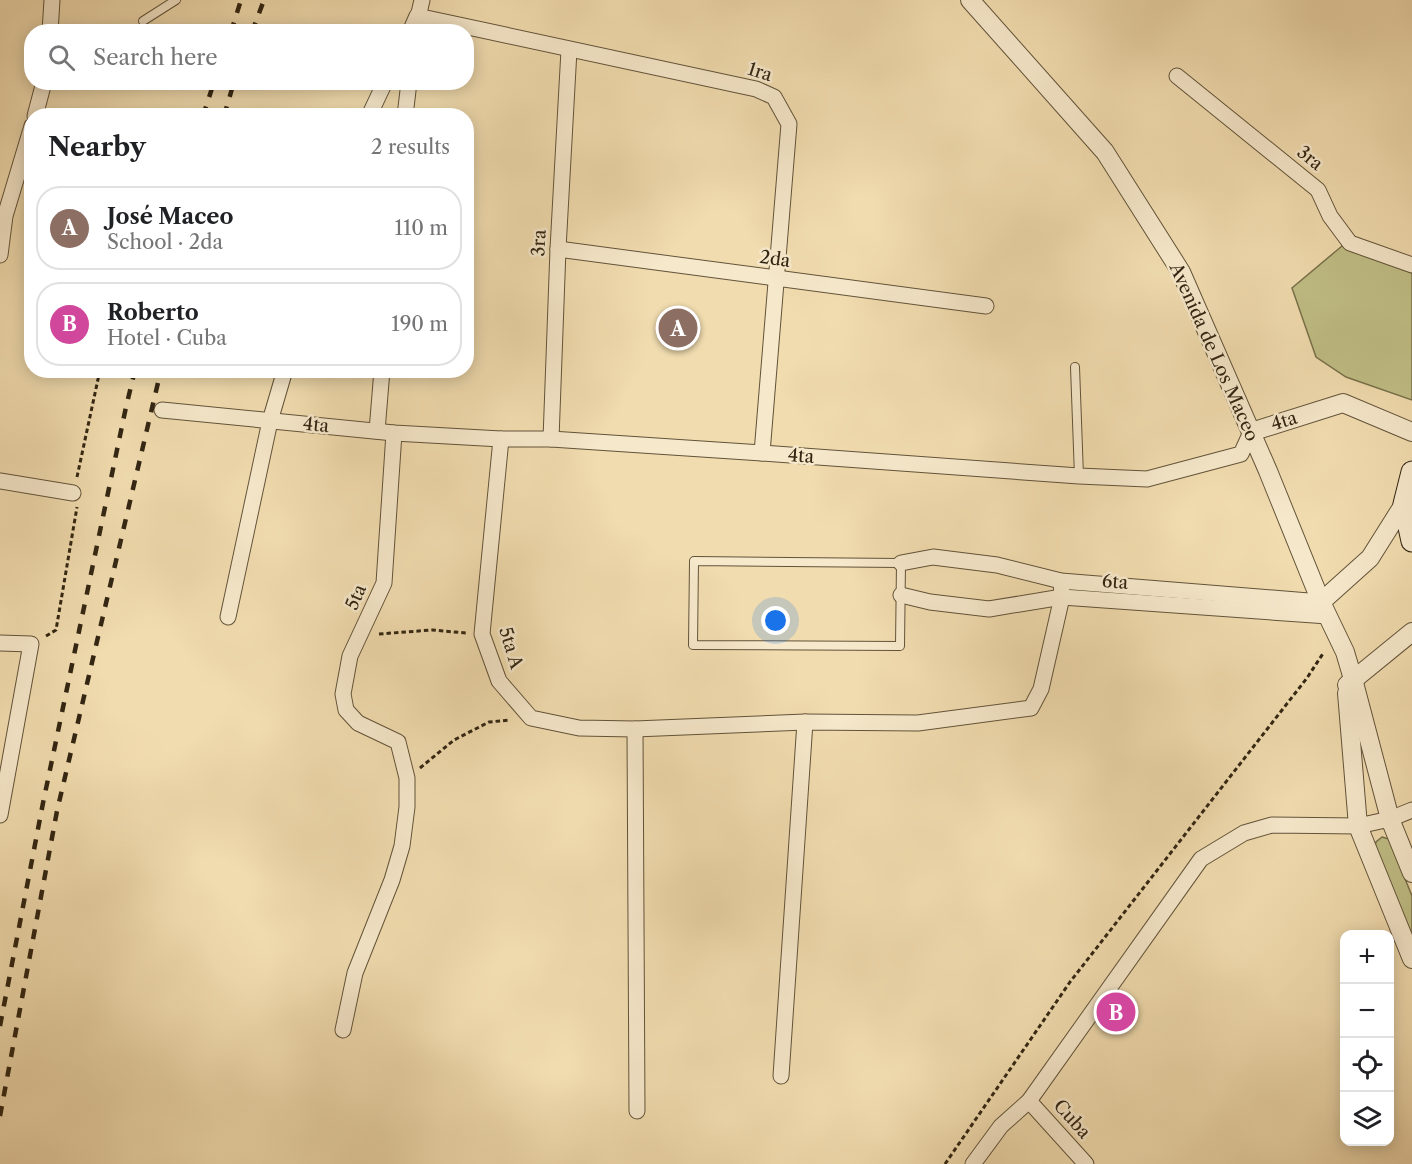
<!DOCTYPE html>
<meta charset="utf-8">
<style>
body{margin:0;font-family:"Libre Caslon Text",serif;background:#f6f6f6;color:#202124}
.controls{position:absolute;right:18px;bottom:18px;display:grid;overflow:hidden;border-radius:12px;box-shadow:0 3px 15px #0003}
.controls button{width:54px;height:54px;display:grid;place-items:center;padding:0;border:0;border-bottom:2px solid #e0e0e0;background:#fff;color:#202124;font:30px sans-serif}
.you{position:absolute;left:776px;top:621px;width:21px;height:21px;margin:-15px;border:4px solid #fff;border-radius:50%;background:#1a73e8;box-shadow:0 0 0 9px #1a73e833}
.badge{display:grid;place-items:center;width:39px;height:39px;border-radius:50%;background:#0f766e;color:#fff;font-size:20px;font-weight:700}
.pin{position:absolute;translate:-50% -50%;border:3px solid #fff;box-shadow:0 2px 6px #0006}
.list{margin:0;padding:0;list-style:none}
h2{display:flex;justify-content:space-between;align-items:center;height:78px;margin:0;padding:0 24px;font-size:26px}
h2 small{font-size:20px;font-weight:400;color:#757577}
.list li{display:grid;grid-template-columns:39px 1fr auto;gap:18px;align-items:center;box-sizing:border-box;height:84px;margin:0 12px 12px;padding:0 12px;border:2px solid #e0e0e0;border-radius:24px}
.list b{display:block;font-size:22px;white-space:nowrap}
.list p{margin:0;font-size:20px;white-space:nowrap;color:#757577}
.list em{font-size:20px;font-style:normal;color:#757577}
.icon{flex:none;width:33px;height:33px;fill:none;stroke:currentColor;stroke-width:2;stroke-linecap:round;stroke-linejoin:round}
.map{position:relative;flex:none;width:1412px;height:1164px;overflow:hidden}
.search{position:absolute;background:#fff;box-shadow:0 3px 15px #0003;left:24px;top:24px;width:450px;height:66px;display:flex;align-items:center;gap:15px;box-sizing:border-box;padding:0 21px;border-radius:24px;color:#757577;font-size:22px}
.panel{position:absolute;background:#fff;box-shadow:0 3px 15px #0003;left:24px;top:108px;width:450px;height:270px;border-radius:24px}
.map>svg:first-child{display:block}
.green{fill:#c0bf86;stroke:#79724c;stroke-width:1.5}
.lines{fill:none;stroke-linecap:round;stroke-linejoin:round}
.service-casing{stroke:#625339;stroke-width:10}
.minor-casing{stroke:#625339;stroke-width:17}
.tertiary-casing{stroke:#625339;stroke-width:20}
.secondary-casing{stroke:#322512;stroke-width:23}
.path{stroke:#322512;stroke-width:3;stroke-dasharray:4.5 3;stroke-linecap:butt}
.service{stroke:#f6e8cb;stroke-width:8}
.minor{stroke:#f6e8cb;stroke-width:15}
.tertiary{stroke:#f6e8cb;stroke-width:18}
.secondary{stroke:#f6e8cb;stroke-width:21}
.rail{stroke:#322512;stroke-width:4.5;stroke-dasharray:10 10;stroke-linecap:butt}
.labels{text-anchor:middle;dominant-baseline:central;stroke-width:5;stroke-linejoin:round;paint-order:stroke}
.street-label{font-size:18px;fill:#322512;stroke:#f6e8cb}
</style>
<div class="map">
<svg width="1412" height="1164" viewBox="0 0 1412 1164">
<rect width="100%" height="100%" fill="#f1dcaf"/>
<filter id="stains"><feTurbulence type="fractalNoise" baseFrequency=".00333" numOctaves="4"/><feColorMatrix values="0 0 0 0 .2 0 0 0 0 .09 0 0 0 0 .02 0 0 0 .5 -.17"/></filter>
<radialGradient id="worn" r=".72"><stop offset=".6" stop-color="#630" stop-opacity="0"/><stop offset="1" stop-color="#630" stop-opacity=".3"/></radialGradient>
<!-- green -->
<g class="green">
<polygon points="1342,246 1412,271 1412,400 1346,377 1316,357 1292,288"/>
<polygon points="1382,837 1389,839 1412,896 1412,942 1375,847 1376,842"/>
</g>
<g class="lines">
<defs>
<g id="service">
<polyline points="143,21 176,0"/>
<polyline points="1075,367 1079,476"/>
<polygon points="694,561 901,563 900,646 693,645"/>
</g>
<g id="minor">
<polyline points="416,26 422,0"/>
<polyline points="50,32 52,0"/>
<polyline points="410,32 417,16 756,89 774,97 789,124 762,453"/>
<polyline points="1177,76 1318,190 1330,216 1350,243 1412,265"/>
<polyline points="35,116 44,82"/>
<polyline points="369,116 385,82"/>
<polyline points="405,116 409,82"/>
<polyline points="558,249 986,306"/>
<polyline points="0,255 5,216 32,126"/>
<polyline points="162,410 394,433 501,439 551,439 762,453 1079,476 1147,479 1241,454 1251,432"/>
<polyline points="377,431 382,370"/>
<polyline points="501,439 482,634 499,681 531,718 579,728 635,729 805,722 918,723 1031,708 1041,689 1062,597 1061,581"/>
<polyline points="551,439 558,249 569,50"/>
<polyline points="0,481 73,493"/>
<polyline points="901,563 933,557 997,565 1061,581 1321,602"/>
<polyline points="901,595 930,602 989,609 1062,597 1328,616"/>
<polyline points="228,617 270,421 285,370"/>
<polyline points="0,643 31,644 0,815"/>
<polyline points="635,729 637,1111"/>
<polyline points="343,1030 355,973 392,880 402,846 407,807 407,778 398,742 358,723 346,710 343,694 350,656 384,583 394,433"/>
<polyline points="781,1076 805,722"/>
<polyline points="1029,1101 1086,1164"/>
<polyline points="973,1164 1001,1126 1029,1101 1201,859 1244,833 1272,825 1358,826 1390,819 1412,810"/>
</g>
<g id="tertiary">
<polyline points="970,0 1105,152 1181,272 1268,471 1321,602 1345,652 1353,679 1390,819 1412,873"/>
<polyline points="1251,432 1343,403 1412,432"/>
<polyline points="1321,602 1370,558 1404,504"/>
<polyline points="1347,685 1412,632"/>
<polyline points="1347,693 1358,826 1412,959"/>
</g>
<polyline id="secondary" points="1412,472 1404,504 1412,541"/>
</defs>
<!-- service casing -->
<use href="#service" class="service-casing"/>
<!-- minor casing -->
<use href="#minor" class="minor-casing"/>
<!-- tertiary casing -->
<use href="#tertiary" class="tertiary-casing"/>
<!-- secondary casing -->
<use href="#secondary" class="secondary-casing"/>
<!-- path -->
<g class="path">
<polyline points="77,477 100,370"/>
<polyline points="379,634 432,630 466,633"/>
<polyline points="46,636 56,630 77,507"/>
<polyline points="420,768 454,740 489,722 510,720"/>
<polyline points="945,1164 1070,982 1307,678 1324,652"/>
</g>
<!-- service -->
<use href="#service" class="service"/>
<!-- minor -->
<use href="#minor" class="minor"/>
<!-- tertiary -->
<use href="#tertiary" class="tertiary"/>
<!-- secondary -->
<use href="#secondary" class="secondary"/>
<!-- rail -->
<g class="rail">
<polyline points="231,32 241,0"/>
<polyline points="252,32 264,0"/>
<polyline points="203,116 214,82"/>
<polyline points="224,116 234,82"/>
<polyline points="0,1026 43,803 126,407 135,370"/>
<polyline points="0,1116 57,811 161,370"/>
</g>
</g>
<g class="labels">
<!-- street labels -->
<g class="street-label">
<text transform="translate(760 72) rotate(18)">1ra</text>
<text transform="translate(1310 158) rotate(39)">3ra</text>
<text transform="translate(539 243) rotate(-87)">3ra</text>
<text transform="translate(775 259) rotate(8)">2da</text>
<text transform="translate(1214 352) rotate(66)">Avenida de Los Maceo</text>
<text transform="translate(1284 421) rotate(-17)">4ta</text>
<text transform="translate(316 425) rotate(6)">4ta</text>
<text transform="translate(801 456) rotate(4)">4ta</text>
<text transform="translate(1115 582) rotate(4)">6ta</text>
<text transform="translate(356 597) rotate(-66)">5ta</text>
<text transform="translate(511 648) rotate(73)">5ta A</text>
<text transform="translate(1072 1119) rotate(48)">Cuba</text>
</g>
</g>
<rect width="100%" height="100%" filter="url(#stains)"/>
<rect width="100%" height="100%" fill="url(#worn)"/>
</svg>
<div class="controls">
<button>+</button>
<button>−</button>
<button><svg class="icon" aria-label="locate" viewBox="0 0 24 24"><circle cx="12" cy="12" r="6"/><path d="M12 2v4M12 18v4M2 12h4M18 12h4"/></svg></button>
<button><svg class="icon" aria-label="layers" viewBox="0 0 24 24"><path d="M12 4l9 5-9 5-9-5zM3 14l9 5 9-5"/></svg></button>
</div>
<div class="you"></div>
<div class="pin badge" style="left:678px;top:328px;background:#8d6e63">A</div>
<div class="pin badge" style="left:1116px;top:1012px;background:#d1479c">B</div>
<div class="search"><svg class="icon" aria-label="search" viewBox="0 0 24 24"><circle cx="10" cy="10" r="6"/><path d="M15 15l6 6"/></svg>Search here</div>
<section class="panel">
<h2>Nearby<small>2 results</small></h2>
<ul class="list">
<li><span class="badge" style="background:#8d6e63">A</span><div><b>José Maceo</b><p>School · 2da</p></div><em>110 m</em></li>
<li><span class="badge" style="background:#d1479c">B</span><div><b>Roberto</b><p>Hotel · Cuba</p></div><em>190 m</em></li>
</ul>
</section>
</div>
